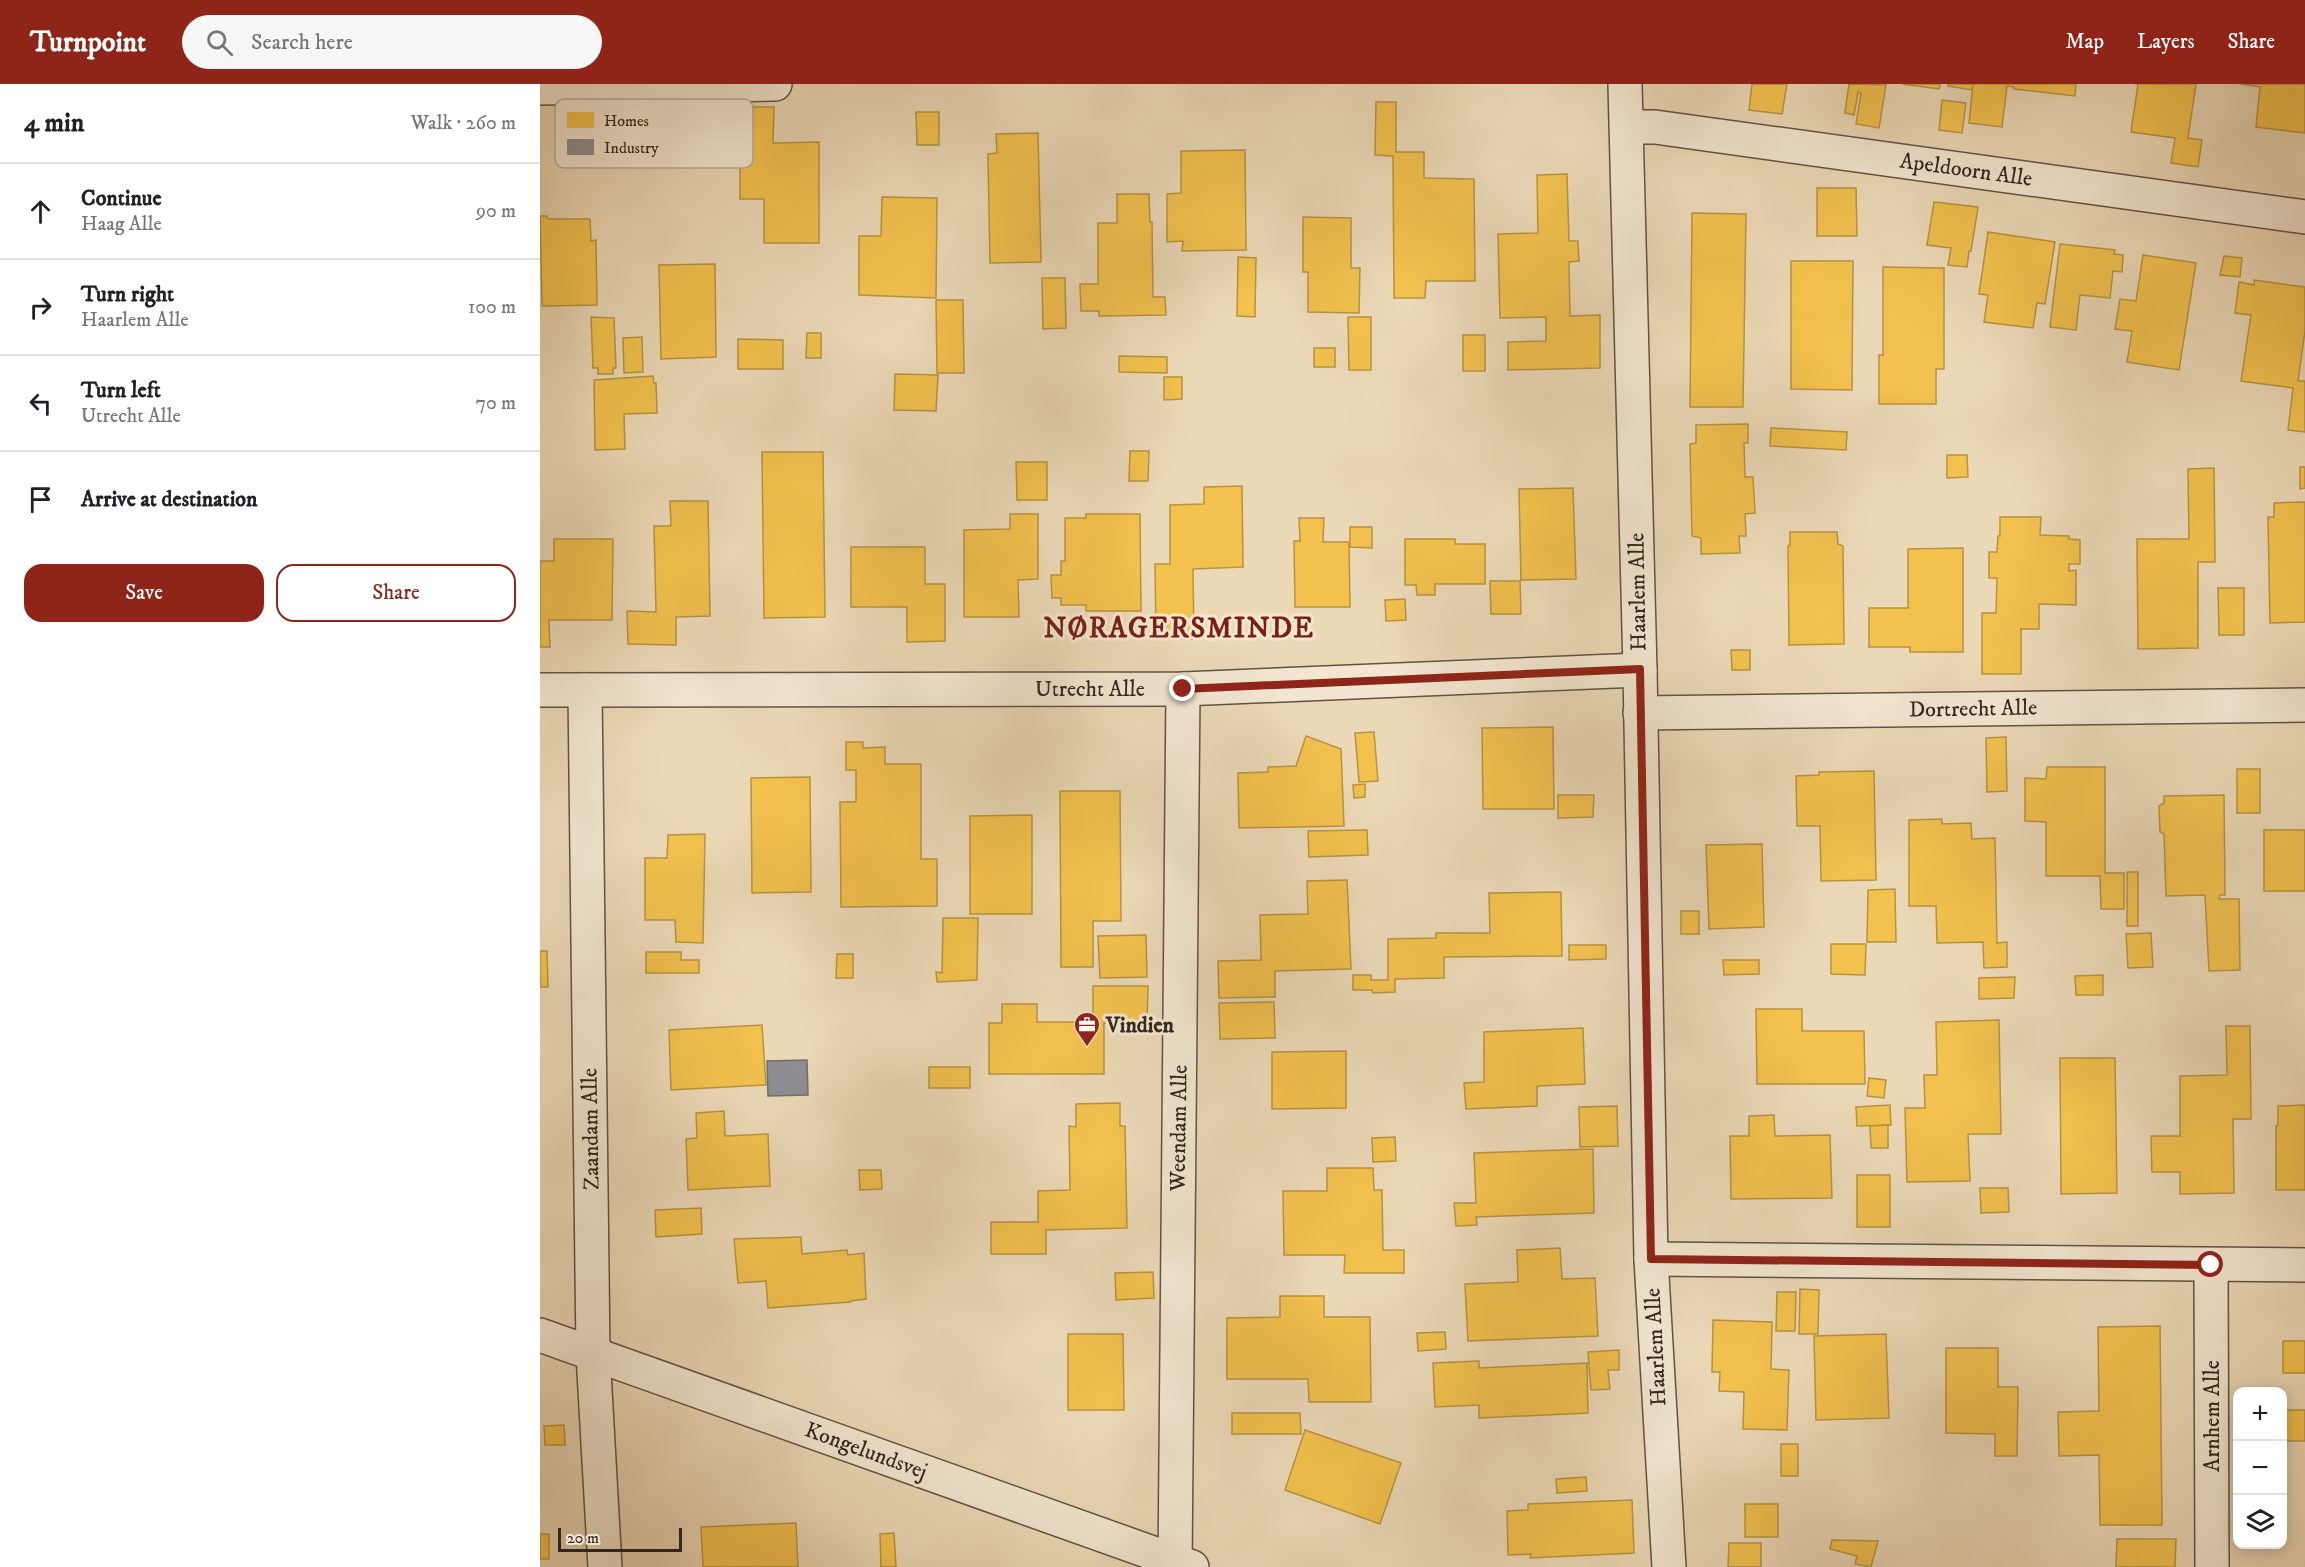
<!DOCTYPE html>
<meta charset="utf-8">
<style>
body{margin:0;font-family:"IM FELL DW Pica",serif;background:#f6f6f6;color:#202124}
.controls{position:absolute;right:18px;bottom:18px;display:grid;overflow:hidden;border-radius:12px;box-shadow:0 3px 15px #0003}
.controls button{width:54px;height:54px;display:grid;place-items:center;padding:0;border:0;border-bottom:2px solid #e0e0e0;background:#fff;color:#202124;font:30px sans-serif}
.scale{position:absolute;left:18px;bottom:15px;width:124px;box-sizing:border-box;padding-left:6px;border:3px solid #32271f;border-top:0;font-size:16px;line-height:21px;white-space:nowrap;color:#32271f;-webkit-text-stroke:4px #f2e6d0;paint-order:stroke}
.stop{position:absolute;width:18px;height:18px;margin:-14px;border:4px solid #8f2418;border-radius:50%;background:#fff}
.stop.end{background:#8f2418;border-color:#fff;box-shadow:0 2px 6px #0008}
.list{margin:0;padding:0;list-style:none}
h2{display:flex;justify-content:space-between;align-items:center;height:78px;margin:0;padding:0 24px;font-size:26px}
h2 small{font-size:20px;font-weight:400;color:#757577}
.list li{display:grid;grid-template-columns:39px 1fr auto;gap:18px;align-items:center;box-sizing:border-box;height:96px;padding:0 24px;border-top:2px solid #e0e0e0}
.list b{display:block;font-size:22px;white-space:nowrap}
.list p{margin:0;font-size:20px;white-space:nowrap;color:#757577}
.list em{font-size:20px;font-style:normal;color:#757577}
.actions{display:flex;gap:12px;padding:18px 24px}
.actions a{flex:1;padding:14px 0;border:2px solid #8f2418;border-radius:18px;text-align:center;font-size:21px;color:#8f2418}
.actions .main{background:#8f2418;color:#fff}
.icon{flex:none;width:33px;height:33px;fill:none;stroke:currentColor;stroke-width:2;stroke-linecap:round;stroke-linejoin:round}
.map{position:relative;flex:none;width:1765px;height:1483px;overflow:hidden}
header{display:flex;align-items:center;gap:36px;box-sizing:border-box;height:84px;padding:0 30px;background:#8f2418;color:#fff}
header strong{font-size:28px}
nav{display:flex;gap:33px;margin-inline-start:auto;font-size:21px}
.search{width:420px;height:54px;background:#f6f6f6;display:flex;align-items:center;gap:15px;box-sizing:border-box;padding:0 21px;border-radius:33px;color:#757577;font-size:22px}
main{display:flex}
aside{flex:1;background:#fff}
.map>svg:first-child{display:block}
.homes{fill:#f2c14e;stroke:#b89340;stroke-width:1.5}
.industry{fill:#8d8d92;stroke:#726e70;stroke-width:1.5}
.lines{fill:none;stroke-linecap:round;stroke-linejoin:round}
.minor-casing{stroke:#605345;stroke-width:36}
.tertiary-casing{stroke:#605345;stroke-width:36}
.minor{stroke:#f2e6d0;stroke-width:33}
.tertiary{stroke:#f2e6d0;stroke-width:33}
.route{stroke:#8f2418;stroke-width:8}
.labels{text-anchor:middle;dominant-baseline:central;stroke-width:6;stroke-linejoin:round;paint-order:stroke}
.street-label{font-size:22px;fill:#32271f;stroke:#f2e6d0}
.poi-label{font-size:22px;font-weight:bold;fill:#32271f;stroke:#f2e6d0;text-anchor:start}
.district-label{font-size:28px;font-weight:bold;letter-spacing:1.5px;fill:#7a1f14;stroke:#f2e6d0}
.key{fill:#f2e6d0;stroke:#b8ad9b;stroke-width:1.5}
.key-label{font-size:16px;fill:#32271f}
</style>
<header>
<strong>Turnpoint</strong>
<div class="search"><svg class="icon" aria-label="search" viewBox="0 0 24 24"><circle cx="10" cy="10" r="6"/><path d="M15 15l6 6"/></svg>Search here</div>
<nav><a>Map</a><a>Layers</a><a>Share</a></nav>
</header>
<main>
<aside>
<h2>4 min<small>Walk · 260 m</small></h2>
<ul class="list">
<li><svg class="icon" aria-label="ahead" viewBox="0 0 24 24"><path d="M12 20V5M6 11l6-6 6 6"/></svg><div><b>Continue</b><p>Haag Alle</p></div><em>90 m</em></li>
<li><svg class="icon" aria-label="right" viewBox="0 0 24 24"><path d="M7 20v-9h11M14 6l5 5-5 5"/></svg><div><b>Turn right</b><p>Haarlem Alle</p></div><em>100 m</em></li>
<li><svg class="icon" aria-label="left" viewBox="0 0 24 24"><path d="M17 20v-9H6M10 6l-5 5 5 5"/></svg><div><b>Turn left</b><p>Utrecht Alle</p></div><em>70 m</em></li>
<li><svg class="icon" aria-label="arrive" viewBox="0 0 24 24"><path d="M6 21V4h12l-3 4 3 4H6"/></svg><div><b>Arrive at destination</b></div></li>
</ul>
<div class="actions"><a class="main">Save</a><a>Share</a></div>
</aside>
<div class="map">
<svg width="1765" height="1483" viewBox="0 0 1765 1483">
<rect width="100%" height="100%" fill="#ebd8b6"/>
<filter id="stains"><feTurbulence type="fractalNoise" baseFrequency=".00333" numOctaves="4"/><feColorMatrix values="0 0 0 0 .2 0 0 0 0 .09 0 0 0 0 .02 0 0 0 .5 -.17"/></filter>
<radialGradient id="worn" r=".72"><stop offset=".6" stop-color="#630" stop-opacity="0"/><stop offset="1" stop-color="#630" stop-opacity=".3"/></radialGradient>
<!-- homes -->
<g class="homes">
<polygon points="1212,0 1247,0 1242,30 1209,26"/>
<polygon points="1309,0 1346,1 1339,44 1316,40 1321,9 1318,8 1314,31 1305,29"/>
<polygon points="1362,0 1400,0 1399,5"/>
<polygon points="1408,0 1433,0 1432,6 1408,2"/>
<polygon points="1433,0 1536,0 1535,12 1474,5 1474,3 1467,2 1462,43 1429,39"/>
<polygon points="1595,0 1656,0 1648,54 1662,56 1658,83 1631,79 1635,54 1591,48 1598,0"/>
<polygon points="1701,0 1765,0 1765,49 1716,43 1720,3"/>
<polygon points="1402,16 1426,19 1422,49 1399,46"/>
<polygon points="836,18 856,18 856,68 884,68 884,94 934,95 935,197 886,197 885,214 854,214 853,72 835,71"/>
<polygon points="207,23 234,23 233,59 279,58 279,159 224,159 224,115 200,115 200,59 186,59 185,25 208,25"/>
<polygon points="376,28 399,28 399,61 377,61"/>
<polygon points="498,49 501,178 450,179 448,70 457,69 456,50"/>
<polygon points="705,66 706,166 642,167 643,157 627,158 627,110 641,109 641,67"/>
<polygon points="1027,90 1029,157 1038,157 1039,177 1029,178 1030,232 1060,231 1060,284 968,286 968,258 1006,257 1006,233 960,234 958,150 998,149 997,91"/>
<polygon points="1277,104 1316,104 1317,152 1277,152"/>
<polygon points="577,110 609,110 610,138 612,138 613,213 625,213 626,231 559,232 559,227 541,227 540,200 558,200 558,139 577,139"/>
<polygon points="342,113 397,114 396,214 319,211 319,152 341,152"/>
<polygon points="1394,118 1438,123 1431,167 1429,167 1427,183 1408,181 1411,164 1387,161"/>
<polygon points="1152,129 1206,130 1203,323 1150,323"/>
<polygon points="0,132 7,132 8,135 50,135 51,157 56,156 57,221 2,222"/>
<polygon points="763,133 811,134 811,184 820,184 819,229 768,228 768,188 763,188"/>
<polygon points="1448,148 1515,158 1505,220 1497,219 1493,244 1444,238 1448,211 1439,210"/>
<polygon points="1520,160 1575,166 1574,170 1583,171 1582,188 1573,187 1570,214 1540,211 1536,246 1510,243"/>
<polygon points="1603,171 1656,179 1639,286 1587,278 1592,247 1575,245 1580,215 1596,217"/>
<polygon points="1684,172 1702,174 1700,193 1680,191"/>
<polygon points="698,173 716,174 715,233 697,232"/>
<polygon points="1251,177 1313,177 1312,306 1251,305"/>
<polygon points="175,180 176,273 121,275 119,181"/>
<polygon points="1343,183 1404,184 1404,285 1396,285 1396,320 1339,320 1339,271 1343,271"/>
<polygon points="502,194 525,194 526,244 503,245"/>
<polygon points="1714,196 1765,203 1765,247 1758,297 1765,297 1765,348 1748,346 1753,304 1701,297 1711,231 1695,229 1699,198 1714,201"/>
<polygon points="396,216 423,216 424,289 397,289"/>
<polygon points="51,233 74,234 76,284 73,284 73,290 58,290 58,284 53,284"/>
<polygon points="808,233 831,233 831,286 809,286"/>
<polygon points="267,249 281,249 281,274 266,274"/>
<rect x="923" y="251" width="22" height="36"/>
<polygon points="102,253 103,288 84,289 83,254"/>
<polygon points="198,255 243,256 243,285 198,285"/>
<rect x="774" y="264" width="21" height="19"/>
<polygon points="579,272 627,273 627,289 579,288"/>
<polygon points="355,290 398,291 396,327 354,326"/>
<polygon points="113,292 114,299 116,299 117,329 84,330 85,365 55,366 54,296"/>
<polygon points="624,293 642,293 642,315 624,316"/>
<polygon points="1208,340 1208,359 1204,359 1205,393 1213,393 1215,429 1205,430 1206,452 1199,452 1200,469 1161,470 1161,454 1152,452 1150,360 1156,359 1156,341"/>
<polygon points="1231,344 1307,348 1306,366 1230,362"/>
<polygon points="590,367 609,367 608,397 589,397"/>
<polygon points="222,368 283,368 285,533 224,534"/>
<polygon points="1407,371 1427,371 1428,393 1407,394"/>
<polygon points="476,378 507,378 507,416 477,416"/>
<polygon points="1760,383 1765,383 1765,404 1760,405"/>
<polygon points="1674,384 1675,478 1658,478 1658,564 1598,565 1597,455 1649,455 1648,385"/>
<polygon points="702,402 703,483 653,485 654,555 616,555 615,480 630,480 630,421 664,420 664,403"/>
<polygon points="1033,404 1036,495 981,496 979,405"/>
<polygon points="130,417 168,417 170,532 136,533 136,561 88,560 87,527 116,528 114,442 131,442"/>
<polygon points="1765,418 1765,538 1730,539 1728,433 1734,433 1734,419"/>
<polygon points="470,430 498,430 498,495 478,496 479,533 424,533 424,446 470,445"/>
<polygon points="546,430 600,430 601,527 546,527 546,521 521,521 521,514 512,514 511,491 521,491 521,477 525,477 525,434 546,434"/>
<polygon points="1460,433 1501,433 1500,451 1529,452 1529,455 1540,456 1540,480 1529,480 1529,487 1536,486 1536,521 1499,520 1499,545 1481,545 1481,590 1442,590 1442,529 1456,529 1457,494 1449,494 1449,468 1457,468 1458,452 1460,452"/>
<polygon points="759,434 784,434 783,458 809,458 810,523 755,523 754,457 760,457"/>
<polygon points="810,443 832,443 832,464 810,463"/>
<polygon points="1250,448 1297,448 1298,460 1303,462 1304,560 1249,561 1248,462 1250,461"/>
<polygon points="14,455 73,455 72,536 9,536 10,563 0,563 0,477 14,477"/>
<polygon points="865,455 915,455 915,460 945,460 945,500 895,500 895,511 877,511 876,501 865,501"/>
<polygon points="311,463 385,463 385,500 405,500 405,557 367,558 367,523 311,523"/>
<polygon points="1423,464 1423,568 1370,568 1370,563 1329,563 1329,524 1368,524 1368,465"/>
<polygon points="950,497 980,497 981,530 951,530"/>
<polygon points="1678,504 1704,504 1704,551 1679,551"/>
<polygon points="865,515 866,536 846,537 845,516"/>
<polygon points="1191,566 1210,566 1210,586 1192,586"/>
<polygon points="1013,643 1014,725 943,725 942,644"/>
<polygon points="834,648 838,697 819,698 815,649"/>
<polygon points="766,652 801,665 804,742 699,744 698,689 728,688 728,683 756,682"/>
<polygon points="1466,653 1467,707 1447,708 1446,654"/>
<polygon points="306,658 323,658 323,664 345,663 345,680 381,680 381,775 397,775 397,822 301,823 300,718 316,718 316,686 306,686"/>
<polygon points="1507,683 1565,683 1565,789 1584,789 1584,825 1561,825 1560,792 1506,792 1506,738 1485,737 1485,694 1506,695"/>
<rect x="1697" y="685" width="23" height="44"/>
<polygon points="1334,687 1336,796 1281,797 1280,742 1257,742 1256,692 1279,691 1279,688"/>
<polygon points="270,693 271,808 212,809 211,694"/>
<polygon points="825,700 825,713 814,714 813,701"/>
<polygon points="520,707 580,707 581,837 553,837 553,883 521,883"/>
<polygon points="1018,711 1054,711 1053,733 1018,734"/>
<polygon points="1684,711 1685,811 1680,811 1679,815 1699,815 1700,886 1669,887 1665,811 1626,812 1624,750 1620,748 1619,722 1624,719 1624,712"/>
<polygon points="492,731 492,830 430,830 430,732"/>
<polygon points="1402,735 1402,740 1431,739 1432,755 1455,754 1457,859 1467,858 1467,883 1444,884 1443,858 1397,859 1396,822 1369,822 1369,736"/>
<polygon points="827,746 828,771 769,773 768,747"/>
<rect x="1724" y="746" width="41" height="61"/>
<polygon points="165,750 163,859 136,858 135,836 105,836 105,774 127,774 128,751"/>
<polygon points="1222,760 1224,843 1169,845 1166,761"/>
<rect x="1587" y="788" width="11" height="54"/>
<polygon points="807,796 811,885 735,887 735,913 679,914 678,877 721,876 720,831 768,830 767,797"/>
<polygon points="1355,805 1356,858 1327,858 1328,806"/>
<polygon points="1021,808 1022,872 904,873 904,894 855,895 855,908 833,909 832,906 813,906 813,891 831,891 831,896 848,896 848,855 896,854 896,849 950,849 949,809"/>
<rect x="1141" y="827" width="18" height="23"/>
<polygon points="403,834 438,834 437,896 397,898 396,888 402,889"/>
<polygon points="1611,849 1613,883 1588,884 1586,850"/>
<polygon points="606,851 607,893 560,894 558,852"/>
<polygon points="1291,860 1326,860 1325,891 1291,890"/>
<polygon points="1029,861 1066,861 1066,875 1029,876"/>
<polygon points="0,867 7,867 8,903 0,903"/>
<polygon points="106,868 141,868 141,876 159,876 159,889 106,889"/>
<polygon points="297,870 313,870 313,894 296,894"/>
<polygon points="1183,876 1219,876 1219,890 1184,891"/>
<polygon points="1563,891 1563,911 1536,911 1535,892"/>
<polygon points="1475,893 1474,914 1439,915 1439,894"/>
<polygon points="553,902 608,902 607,939 564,939 564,990 449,990 449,939 462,939 462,920 497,920 497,938 553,938"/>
<polygon points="734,918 735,954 680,955 679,919"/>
<polygon points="1216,925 1262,925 1262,947 1324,947 1325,1000 1217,1000"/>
<polygon points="1459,936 1461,1050 1428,1050 1430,1097 1367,1098 1365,1024 1385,1024 1384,991 1397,991 1396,938"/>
<polygon points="222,941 226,1001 131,1006 129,946"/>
<polygon points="1686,942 1710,942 1711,1035 1693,1035 1694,1109 1640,1110 1640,1088 1612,1088 1611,1052 1640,1052 1640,992 1687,991"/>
<polygon points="1043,944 1045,1000 997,1002 997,1022 926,1025 924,999 944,998 944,948"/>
<polygon points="806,967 806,1024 732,1025 732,968"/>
<polygon points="1520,974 1575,974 1577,1109 1521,1110"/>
<rect x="389" y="983" width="41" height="21"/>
<polygon points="1329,994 1346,996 1344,1014 1327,1012"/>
<polygon points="580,1019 580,1042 585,1042 587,1144 506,1146 506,1170 451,1170 451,1138 498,1138 498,1107 530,1106 529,1042 536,1043 536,1020"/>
<polygon points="1350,1021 1351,1041 1317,1042 1316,1023"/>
<polygon points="1765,1021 1765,1106 1736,1106 1736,1042 1738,1041 1738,1022"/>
<polygon points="1077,1022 1078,1062 1040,1063 1039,1023"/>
<polygon points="184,1027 185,1052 228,1050 230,1102 148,1106 146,1055 157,1054 156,1029"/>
<polygon points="1234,1031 1235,1052 1290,1051 1292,1114 1191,1115 1190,1052 1209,1052 1209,1032"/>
<polygon points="1348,1041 1348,1064 1331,1064 1330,1042"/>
<polygon points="855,1053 856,1077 833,1078 832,1054"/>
<polygon points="1053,1065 1054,1129 936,1133 937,1141 916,1142 914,1119 936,1119 934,1069"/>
<polygon points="787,1084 833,1084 834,1106 842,1106 843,1166 864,1166 864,1189 804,1189 805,1171 744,1171 743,1107 787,1107"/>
<polygon points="319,1086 341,1086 342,1105 320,1106"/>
<rect x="1317" y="1091" width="33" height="52"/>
<polygon points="1440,1104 1468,1104 1469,1128 1441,1129"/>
<polygon points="161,1124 162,1150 116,1153 115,1126"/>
<polygon points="261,1153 262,1170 307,1166 308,1171 324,1169 326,1215 310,1217 310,1218 228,1224 226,1197 198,1199 194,1155"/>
<polygon points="1020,1164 1022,1195 1055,1194 1058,1252 928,1257 925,1200 978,1198 977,1166"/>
<polygon points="613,1188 614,1214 576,1216 575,1189"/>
<polygon points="1260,1205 1279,1206 1278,1250 1259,1250"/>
<polygon points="1237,1208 1256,1208 1255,1247 1236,1247"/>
<polygon points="740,1212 784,1212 784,1233 830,1233 831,1318 769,1318 768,1295 687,1295 687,1234 740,1233"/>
<polygon points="1173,1236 1232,1238 1231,1285 1249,1286 1247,1346 1203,1345 1204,1308 1179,1307 1180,1288 1172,1288"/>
<polygon points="1620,1242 1622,1441 1560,1441 1559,1371 1519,1372 1518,1328 1559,1327 1558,1243"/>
<polygon points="905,1248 906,1265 878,1267 877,1249"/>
<polygon points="528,1250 583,1250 584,1326 528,1326"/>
<polygon points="1346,1250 1349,1334 1276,1336 1274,1252"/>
<rect x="1743" y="1257" width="22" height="32"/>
<polygon points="1406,1264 1458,1264 1458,1303 1478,1303 1477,1372 1455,1372 1455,1350 1406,1349"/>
<polygon points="1079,1266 1079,1286 1068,1286 1070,1305 1051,1306 1048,1268"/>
<polygon points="939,1277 939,1284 1047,1279 1048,1329 939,1334 939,1321 895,1323 893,1279"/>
<rect x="1744" y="1326" width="21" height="31"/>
<polygon points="692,1329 760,1329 761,1350 692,1350"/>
<polygon points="24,1341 25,1361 5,1361 4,1342"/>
<polygon points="765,1346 861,1379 840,1440 745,1406"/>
<rect x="1241" y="1360" width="17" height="32"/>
<polygon points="1046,1393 1047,1407 1017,1409 1016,1395"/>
<polygon points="1092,1416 1094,1469 990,1474 991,1470 968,1471 967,1427 988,1426 988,1420"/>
<rect x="1205" y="1420" width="33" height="33"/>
<polygon points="256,1439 258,1483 163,1483 161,1443"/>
<polygon points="354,1449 356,1483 341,1483 340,1450"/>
<rect x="0" y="1450" width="9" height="25"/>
<polygon points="1577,1455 1636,1455 1635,1483 1576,1483"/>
<polygon points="1292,1456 1338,1457 1331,1483 1315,1480 1317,1472 1290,1465"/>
<polygon points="1189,1459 1221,1459 1221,1483 1188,1483"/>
</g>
<!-- industry -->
<polygon class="industry" points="267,976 268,1011 228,1012 227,977"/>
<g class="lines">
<defs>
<g id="minor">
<polyline points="1085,0 1100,586 1111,1175 1129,1483"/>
<polyline points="0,4 235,0"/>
<polyline points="1087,43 1115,43 1765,133"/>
<polyline points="0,606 643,605 1100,586"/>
<polyline points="45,606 53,1270 65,1483"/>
<polyline points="1100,629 1765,621"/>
<polyline points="1111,1175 1765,1181"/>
<polyline points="1671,1181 1672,1483"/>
<polyline points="635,1483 643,605"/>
</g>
<polyline id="tertiary" points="0,1251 652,1483"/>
</defs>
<!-- minor casing -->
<use href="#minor" class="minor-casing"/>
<!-- tertiary casing -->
<use href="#tertiary" class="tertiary-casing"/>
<!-- minor -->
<use href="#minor" class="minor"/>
<!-- tertiary -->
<use href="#tertiary" class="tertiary"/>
</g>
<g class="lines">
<!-- route -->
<polyline class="route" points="643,605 1100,585 1111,1175 1671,1181"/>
</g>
<!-- icons -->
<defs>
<symbol id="office-pin" viewBox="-11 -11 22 30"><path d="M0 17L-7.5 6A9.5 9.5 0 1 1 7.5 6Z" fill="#8f2418" stroke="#f2e6d0"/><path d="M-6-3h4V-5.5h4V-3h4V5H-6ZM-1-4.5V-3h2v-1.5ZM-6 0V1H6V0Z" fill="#fff"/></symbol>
</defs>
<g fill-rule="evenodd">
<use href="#office-pin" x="532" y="926" width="30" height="40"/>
</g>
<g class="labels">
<!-- street labels -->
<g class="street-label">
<text transform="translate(1426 86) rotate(8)">Apeldoorn Alle</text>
<text transform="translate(1098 508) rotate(-91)">Haarlem Alle</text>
<text x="550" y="605">Utrecht Alle</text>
<text transform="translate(1433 625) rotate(-1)">Dortrecht Alle</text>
<text transform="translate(639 1044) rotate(-89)">Weendam Alle</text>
<text transform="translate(51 1045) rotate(-91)">Zaandam Alle</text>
<text transform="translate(1116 1263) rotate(-93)">Haarlem Alle</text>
<text transform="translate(1672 1332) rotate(-90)">Arnhem Alle</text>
<text transform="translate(326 1367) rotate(20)">Kongelundsvej</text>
</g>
<!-- poi labels -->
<g class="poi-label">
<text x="566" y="941">Vindien</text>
</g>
<!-- district labels -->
<g class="district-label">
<text x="639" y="544">NØRAGERSMINDE</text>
</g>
</g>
<!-- legend -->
<rect x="15" y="15" width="198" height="69" rx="9" class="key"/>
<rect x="27" y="28" width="27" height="16" fill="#f2c14e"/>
<rect x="27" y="55" width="27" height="16" fill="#8d8d92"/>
<g class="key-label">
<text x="64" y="42">Homes</text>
<text x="64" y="69">Industry</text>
</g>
<rect width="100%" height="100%" filter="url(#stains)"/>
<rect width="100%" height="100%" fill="url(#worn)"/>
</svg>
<div class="controls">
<button>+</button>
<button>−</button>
<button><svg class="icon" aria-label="layers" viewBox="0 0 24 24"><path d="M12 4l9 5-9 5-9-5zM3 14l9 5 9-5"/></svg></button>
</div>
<div class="scale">20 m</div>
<div class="stop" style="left:1671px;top:1181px"></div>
<div class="stop end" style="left:643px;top:605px"></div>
</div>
</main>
